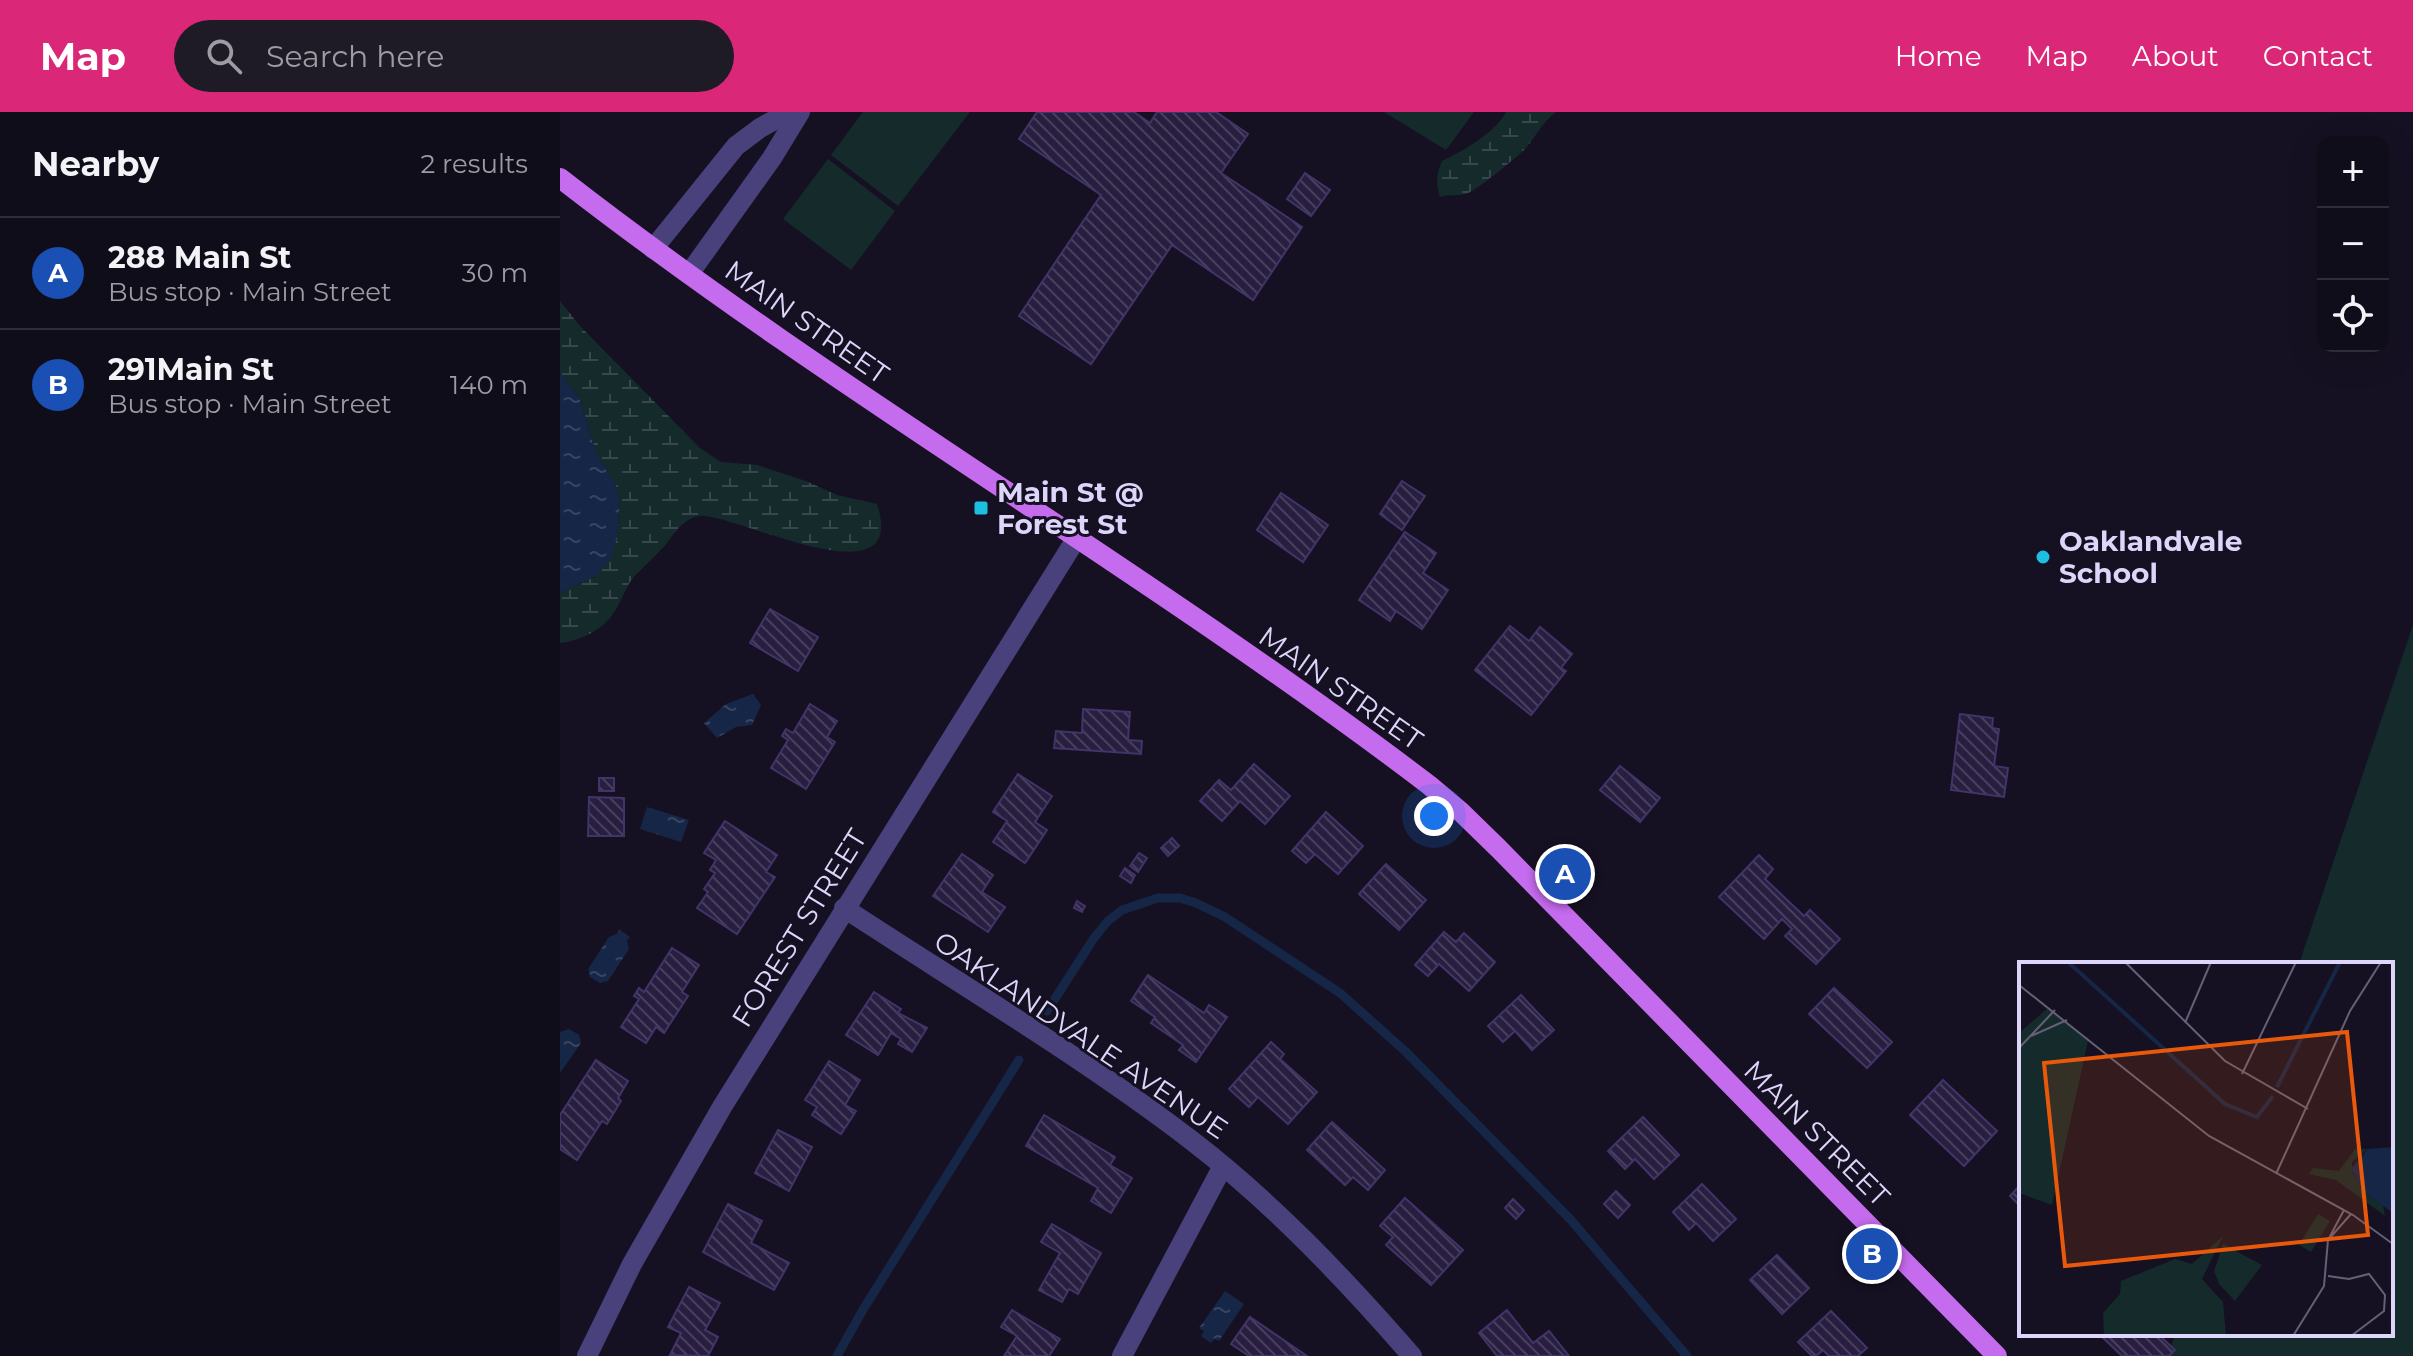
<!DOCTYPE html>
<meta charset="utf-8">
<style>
body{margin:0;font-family:Montserrat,sans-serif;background:#1e1b27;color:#f1f3f6}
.controls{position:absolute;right:24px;top:24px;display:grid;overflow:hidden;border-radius:16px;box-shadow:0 8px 32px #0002}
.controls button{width:72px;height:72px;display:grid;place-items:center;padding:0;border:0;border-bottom:2px solid #302d39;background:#100d1a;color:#f1f3f6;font:40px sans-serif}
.you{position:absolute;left:874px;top:704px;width:28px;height:28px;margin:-20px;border:6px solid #fff;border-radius:50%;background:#1a73e8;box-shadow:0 0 0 12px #1a73e833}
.badge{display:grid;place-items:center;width:52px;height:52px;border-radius:50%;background:#db2777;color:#fff;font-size:26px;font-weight:700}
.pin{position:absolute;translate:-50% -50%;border:4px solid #fff;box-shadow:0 2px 8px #0006}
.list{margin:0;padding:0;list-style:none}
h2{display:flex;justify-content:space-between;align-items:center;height:104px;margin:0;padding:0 32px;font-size:34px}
h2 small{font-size:26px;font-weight:400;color:#9c9ca2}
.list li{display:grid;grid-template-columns:52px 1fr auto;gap:24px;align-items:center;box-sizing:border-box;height:112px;padding:0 32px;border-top:2px solid #302d39}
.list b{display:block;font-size:30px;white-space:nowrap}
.list p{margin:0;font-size:26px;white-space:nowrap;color:#9c9ca2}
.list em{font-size:26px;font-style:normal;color:#9c9ca2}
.icon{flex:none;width:44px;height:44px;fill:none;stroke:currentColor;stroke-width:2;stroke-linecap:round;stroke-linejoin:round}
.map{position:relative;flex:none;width:1853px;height:1244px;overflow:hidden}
header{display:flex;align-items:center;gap:48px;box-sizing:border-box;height:112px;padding:0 40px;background:#db2777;color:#fff}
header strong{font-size:38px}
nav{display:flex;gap:44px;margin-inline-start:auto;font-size:28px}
.search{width:560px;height:72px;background:#1e1b27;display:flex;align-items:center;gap:20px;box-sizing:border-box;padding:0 28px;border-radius:44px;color:#9c9ca2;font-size:30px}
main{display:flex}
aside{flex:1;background:#100d1a}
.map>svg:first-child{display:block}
.wetland{fill:url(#wetland-marsh)}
.green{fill:#142a2b}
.water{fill:url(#water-ripples)}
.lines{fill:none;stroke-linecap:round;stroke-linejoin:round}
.stream{stroke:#162646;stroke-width:9}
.building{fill:url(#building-back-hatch);stroke:#423469;stroke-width:2}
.minor{stroke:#48417b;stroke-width:20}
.tertiary{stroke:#48417b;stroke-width:20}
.primary{stroke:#c56bed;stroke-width:20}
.poi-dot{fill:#1cbfe0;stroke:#151122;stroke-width:3}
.labels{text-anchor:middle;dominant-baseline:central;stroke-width:6;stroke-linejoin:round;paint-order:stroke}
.street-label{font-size:28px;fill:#ddd6fa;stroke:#151122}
.poi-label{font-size:28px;font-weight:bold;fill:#ddd6fa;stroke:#151122;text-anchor:start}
.inset-river{fill:none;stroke:#162646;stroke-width:4}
.inset-road{fill:none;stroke:#656078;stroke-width:2}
.view{fill:#e8590c;fill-opacity:0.15;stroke:#e8590c;stroke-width:4}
.inset-edge{fill:none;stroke:#ddd6fa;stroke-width:4}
</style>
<header>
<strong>Map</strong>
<div class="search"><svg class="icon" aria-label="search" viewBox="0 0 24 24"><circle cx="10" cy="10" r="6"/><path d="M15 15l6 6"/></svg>Search here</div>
<nav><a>Home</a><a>Map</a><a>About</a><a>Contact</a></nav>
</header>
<main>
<aside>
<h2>Nearby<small>2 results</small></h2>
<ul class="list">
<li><span class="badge" style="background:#1a4fb4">A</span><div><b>288 Main St</b><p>Bus stop · Main Street</p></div><em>30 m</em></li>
<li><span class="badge" style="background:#1a4fb4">B</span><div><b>291Main St</b><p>Bus stop · Main Street</p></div><em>140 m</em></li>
</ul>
</aside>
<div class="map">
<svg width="1853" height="1244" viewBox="0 0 1853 1244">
<defs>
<pattern id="wetland-marsh" width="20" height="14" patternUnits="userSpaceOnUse" patternTransform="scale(2)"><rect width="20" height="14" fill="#142a2b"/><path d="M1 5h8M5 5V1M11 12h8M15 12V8" fill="none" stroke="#36484b"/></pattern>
<pattern id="water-ripples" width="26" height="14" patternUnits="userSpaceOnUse" patternTransform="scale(2)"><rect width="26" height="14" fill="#162646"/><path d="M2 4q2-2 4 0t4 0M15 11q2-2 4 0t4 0" fill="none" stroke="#374562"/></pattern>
<pattern id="building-back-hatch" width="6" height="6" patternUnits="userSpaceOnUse" patternTransform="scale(2)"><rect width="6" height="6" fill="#281f40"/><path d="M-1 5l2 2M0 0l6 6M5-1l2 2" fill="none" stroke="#473f5c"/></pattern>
</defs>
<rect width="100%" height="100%" fill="#151122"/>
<!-- wetland -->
<g class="wetland">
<path d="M 946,0 L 996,0 C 979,13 976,26 963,39 C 954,47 916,79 906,82 C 897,84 889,82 880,85 C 876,71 876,63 882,49 C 902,40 936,20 946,0 Z"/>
<path d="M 0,189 L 20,214 L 140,336 L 161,350 L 197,353 L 246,369 L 277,383 L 317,392 C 351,495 169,398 138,404 C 124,407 115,420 107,431 C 97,443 84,454 73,466 C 64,477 61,492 52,503 C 41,519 19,529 0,531 L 0,481 L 36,464 L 57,426 L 60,388 L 56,374 L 35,338 L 20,287 L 0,260 Z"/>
</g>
<!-- green -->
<g class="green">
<polygon points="303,0 410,0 338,94 271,43"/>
<polygon points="824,0 914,0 886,38"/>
<polygon points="268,47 335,99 291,158 223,107"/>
<polygon points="1853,513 1853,1244 1608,1244 1615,1222 1831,1222 1831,852 1739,852"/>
</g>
<!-- water -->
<g class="water">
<polygon points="0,260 20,287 35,338 56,374 60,388 57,427 50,448 36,464 0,481"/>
<polygon points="193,582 201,593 192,613 176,615 157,626 144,611 166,592"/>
<polygon points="87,695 129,708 121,730 80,717"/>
<polygon points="59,818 70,825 67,829 69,837 48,869 40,871 30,865 28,857 49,825 57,822"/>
<polygon points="9,917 19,923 21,931 0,961 0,920"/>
<polygon points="665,1179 684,1192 659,1229 655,1227 651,1231 641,1224 644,1219 639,1216"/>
</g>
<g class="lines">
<!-- stream -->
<g class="stream">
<polyline points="487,899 534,826 548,809 562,798 598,786 620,786 636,791 665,805 780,881 845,939 1010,1107 1127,1244"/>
<polyline points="277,1244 304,1196 459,948"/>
</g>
</g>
<!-- building -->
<g class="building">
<polygon points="477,0 574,0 590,11 597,0 656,0 688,22 661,61 742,115 693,188 612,133 531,252 459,204 541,83 459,27"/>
<polygon points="745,61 770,78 751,104 727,87"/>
<polygon points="842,369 865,384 842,418 820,402"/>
<polygon points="721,381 768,413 743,450 697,418"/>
<polygon points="845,420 876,441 863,461 888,478 862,517 836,499 830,509 799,488"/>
<polygon points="210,497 258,525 238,559 190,531"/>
<polygon points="950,514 969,529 980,515 1012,542 1001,556 1006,559 971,603 915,558"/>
<polygon points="250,592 277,609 267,625 275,630 246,677 211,656 228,628 222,624 226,617 233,621"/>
<polygon points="523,597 570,600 568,628 582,629 581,642 494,636 496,619 522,621"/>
<polygon points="1400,602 1433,606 1432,616 1439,617 1434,654 1448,656 1444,685 1391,678"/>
<polygon points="694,652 730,684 705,712 680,689 662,709 640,689 659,668 671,678"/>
<polygon points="1060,654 1100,686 1080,710 1040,678"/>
<polygon points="458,662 492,684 475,710 487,718 465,751 433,730 447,709 433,700"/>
<rect x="39" y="666" width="15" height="13"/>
<polygon points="29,685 64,686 64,724 28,724"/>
<polygon points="766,700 803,734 778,762 755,742 746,751 732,739"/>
<polygon points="165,709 217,743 206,760 215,765 177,822 137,796 148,780 144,777 155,761 150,758 156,748 144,741"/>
<polygon points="612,726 619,734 608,744 601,736"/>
<polygon points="579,741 587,746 578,760 570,754"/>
<polygon points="402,742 433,763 422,780 445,795 428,820 373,784"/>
<polygon points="1199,743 1213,757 1205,767 1244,804 1250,798 1280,827 1256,852 1225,824 1232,817 1222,807 1204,827 1159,785"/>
<polygon points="826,752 866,788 839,818 799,782"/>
<polygon points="565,756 575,763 571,771 560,764"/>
<polygon points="517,789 525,794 522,800 514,796"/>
<polygon points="884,820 896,830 904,821 935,850 909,879 879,852 868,864 855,853"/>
<polygon points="112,836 139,853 122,880 128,884 104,921 96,915 86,931 61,915 79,887 74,884 79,876 84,880"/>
<polygon points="588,863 644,901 649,893 667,905 636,950 619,938 623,933 591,911 595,905 571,889"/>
<polygon points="1274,876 1332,930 1307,956 1249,902"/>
<polygon points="314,880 341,897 338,901 367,916 352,940 338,932 341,927 331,921 318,943 286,923"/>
<polygon points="961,883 994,918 972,938 955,919 943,930 928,914"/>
<polygon points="711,930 724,942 720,947 757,980 728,1012 698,985 689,995 669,977"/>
<polygon points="36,948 68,969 58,986 61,989 47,1012 42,1009 17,1048 0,1037 0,1003"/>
<polygon points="269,949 300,968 285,993 296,999 281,1022 252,1003 257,995 245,988"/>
<polygon points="1383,968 1437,1019 1404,1054 1350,1003"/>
<polygon points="484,1003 555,1045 550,1053 572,1066 551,1101 531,1089 538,1076 466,1034"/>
<polygon points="1083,1005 1119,1043 1094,1067 1075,1047 1065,1057 1048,1039"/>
<polygon points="772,1010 825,1058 808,1078 793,1065 785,1073 747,1038"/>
<polygon points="218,1018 252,1035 229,1079 195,1061"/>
<polygon points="1142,1072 1176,1107 1153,1129 1136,1111 1129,1118 1113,1100"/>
<polygon points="1461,1072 1461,1095 1450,1084"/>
<polygon points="1056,1079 1070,1093 1058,1106 1044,1092"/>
<polygon points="845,1086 903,1138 871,1173 826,1133 833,1125 820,1114"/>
<polygon points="953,1087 964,1098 956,1107 945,1096"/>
<polygon points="168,1092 202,1109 191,1131 229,1151 214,1178 143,1140"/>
<polygon points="492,1112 541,1141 518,1182 509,1177 502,1190 479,1178 500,1141 481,1130"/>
<polygon points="1217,1143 1249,1176 1222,1202 1190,1168"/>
<polygon points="129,1175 160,1191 145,1218 158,1225 148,1244 110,1243 121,1221 108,1215"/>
<polygon points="452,1198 500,1227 489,1244 444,1244 457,1224 441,1215"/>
<polygon points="947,1198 973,1231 989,1219 1009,1244 937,1244 919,1221"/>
<polygon points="1271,1199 1307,1236 1298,1244 1269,1244 1263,1238 1256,1244 1252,1244 1238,1230"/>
<polygon points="690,1205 747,1244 689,1244 671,1232"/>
<polygon points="1539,1222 1598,1222 1615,1238 1609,1244 1562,1244"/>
</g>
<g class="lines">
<!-- minor -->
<g class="minor">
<polyline points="93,137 176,34 200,16 229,0"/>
<polyline points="129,162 212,46 240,0"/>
<path d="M 284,796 C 400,872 521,944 631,1028 C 712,1090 785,1167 852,1244"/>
<polyline points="562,1244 663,1054"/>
</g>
<!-- tertiary -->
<polyline class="tertiary" points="27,1244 72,1152 162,995 516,427"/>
<!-- primary -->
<path class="primary" d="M 0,66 C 279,283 588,459 869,673 L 901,700 L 939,737 L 1437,1244"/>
</g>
<!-- markers -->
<g class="poi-dot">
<rect x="413" y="388" width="16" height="16" rx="4"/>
<circle cx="1483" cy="445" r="8"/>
</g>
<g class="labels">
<!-- street labels -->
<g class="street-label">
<text transform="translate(247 210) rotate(35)">MAIN STREET</text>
<text transform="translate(781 576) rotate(35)">MAIN STREET</text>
<text transform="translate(239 816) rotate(-58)">FOREST STREET</text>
<text transform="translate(521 923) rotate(34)">OAKLANDVALE AVENUE</text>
<text transform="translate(1257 1021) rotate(45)">MAIN STREET</text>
</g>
<!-- poi labels -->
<g class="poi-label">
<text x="437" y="380">Main St @<tspan x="437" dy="32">Forest St</tspan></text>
<text x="1499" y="429">Oaklandvale<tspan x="1499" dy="32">School</tspan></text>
</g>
</g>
<!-- overview -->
<g transform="translate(1459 850)">
<rect width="374" height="374" fill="#151122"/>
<path d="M 336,187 L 349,187 L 333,200 L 333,210 L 345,230 L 364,243 L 366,254 L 317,218 L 290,212 L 294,206 L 320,209 ZM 204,274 L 183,317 L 204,340 L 207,374 L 85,374 L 84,351 L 101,332 L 102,319 L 156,297 L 173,302 Z" fill="#142a2b"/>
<path d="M 29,46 L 69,79 L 33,243 L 0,231 L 0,71 ZM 299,252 L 311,259 L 292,290 L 280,283 ZM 204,282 L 243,303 L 216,339 L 200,322 L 195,309 Z" fill="#142a2b"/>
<path d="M 374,185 L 374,251 L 345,230 L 332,207 L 349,187 Z" fill="#162646"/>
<path class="inset-river" d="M 49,0 L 206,142 L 238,155 L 254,134M 258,125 L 321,0"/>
<path class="inset-road" d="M 106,0 L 206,99 L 289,147M 0,23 L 190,174 L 334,253 L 374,282M 166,61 L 192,0M 12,74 L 48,58M 0,86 L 36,48M 223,112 L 277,0M 257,212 L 331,49 L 362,0M 325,248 L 309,278 L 332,252M 309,314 L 330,317 L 350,312 L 366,333 L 365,349 L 332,374M 274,374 L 305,324 L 309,278"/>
<path class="view" d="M 328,70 L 349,273 L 46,304 L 25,101 Z"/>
<rect width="374" height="374" class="inset-edge"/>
</g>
</svg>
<div class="controls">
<button>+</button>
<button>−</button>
<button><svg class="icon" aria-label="locate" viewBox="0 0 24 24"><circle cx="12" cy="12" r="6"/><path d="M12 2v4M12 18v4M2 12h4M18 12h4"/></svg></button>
</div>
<div class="you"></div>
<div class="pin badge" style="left:1005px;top:762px;background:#1a4fb4">A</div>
<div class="pin badge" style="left:1312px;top:1142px;background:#1a4fb4">B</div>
</div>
</main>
